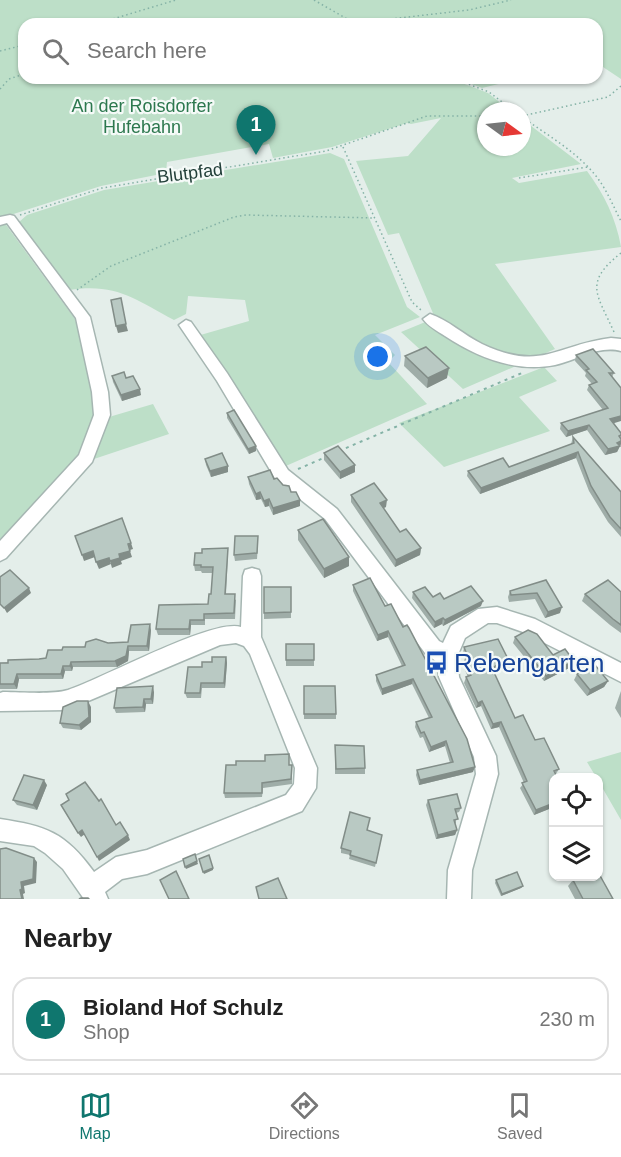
<!DOCTYPE html>
<style>
body{margin:0;font-family:Arial,sans-serif;background:#f6f6f6;color:#222}
.controls{position:absolute;right:18px;bottom:18px;display:grid;overflow:hidden;border-radius:12px;box-shadow:0 2px 4px #0004}
.controls button{width:54px;height:54px;display:grid;place-items:center;padding:0;border:0;border-bottom:2px solid #e0e0e0;background:#fff;color:#222;font:30px sans-serif}
.compass{position:absolute;left:477px;top:102px;width:54px;height:54px;border-radius:50%;background:#fff;box-shadow:0 2px 4px #0004;rotate:105deg}
.you{position:absolute;left:378px;top:357px;width:21px;height:21px;margin:-15px;border:4px solid #fff;border-radius:50%;background:#1a73e8;box-shadow:0 0 0 9px #1a73e833}
.badge{display:grid;place-items:center;width:39px;height:39px;border-radius:50%;background:#0f766e;color:#fff;font-size:20px;font-weight:700}
.pin{position:absolute;translate:-50% -50px;filter:drop-shadow(0 2px 3px #0008)}
.pin::after{content:'';position:absolute;top:32px;width:21px;height:18px;background:inherit;clip-path:polygon(0 0,100% 0,50% 100%)}
.list{margin:0;padding:0;list-style:none}
h2{display:flex;justify-content:space-between;align-items:center;height:78px;margin:0;padding:0 24px;font-size:26px}
h2 small{font-size:20px;font-weight:400;color:#767676}
.list li{display:grid;grid-template-columns:39px 1fr auto;gap:18px;align-items:center;box-sizing:border-box;height:84px;margin:0 12px 12px;padding:0 12px;border:2px solid #e0e0e0;border-radius:18px}
.list b{display:block;font-size:22px;white-space:nowrap}
.list p{margin:0;font-size:20px;white-space:nowrap;color:#767676}
.list em{font-size:20px;font-style:normal;color:#767676}
.icon{flex:none;width:33px;height:33px;fill:none;stroke:currentColor;stroke-width:2;stroke-linecap:round;stroke-linejoin:round}
.map{position:relative;flex:none;width:621px;height:899px;overflow:hidden}
.search{position:absolute;background:#fff;box-shadow:0 2px 4px #0004;left:18px;right:18px;top:18px;height:66px;display:flex;align-items:center;gap:15px;box-sizing:border-box;padding:0 21px;border-radius:18px;color:#767676;font-size:22px}
.sheet{height:174px;background:#fff}
nav{display:flex;justify-content:space-around;align-items:center;box-sizing:border-box;height:84px;border-top:2px solid #e0e0e0;background:#fff;font-size:16px;color:#767676}
nav a{display:grid;justify-items:center;gap:3px}
nav .on{color:#0f766e}
.map>svg:first-child{display:block}
.green{fill:#bddfc8}
.lines{fill:none;stroke-linecap:round;stroke-linejoin:round}
.minor-casing{stroke:#a6b6b2;stroke-width:3}
.path-far1{stroke:#84b2a6;stroke-width:1.5;stroke-dasharray:1.5 3;stroke-linecap:butt}
.path{stroke:#84b2a6;stroke-width:2;stroke-dasharray:3 4.5;stroke-linecap:butt}
.minor{fill:#fff;fill-rule:evenodd}
.wall{fill:#9fada8}
.shaded-wall{fill:#828d88}
.building{fill:#b9c9c3;stroke:#828d88;stroke-width:1.5}
.labels{text-anchor:middle;dominant-baseline:central;stroke-width:4.5;stroke-linejoin:round;paint-order:stroke}
.far-park-label{font-size:18px;fill:#2c784e;stroke:#f5faf8}
.far-street-label{font-size:18px;fill:#23403a;stroke:#f5faf8}
.near-transit-label{font-size:26px;fill:#164399;stroke:#f5faf8;text-anchor:start}
</style>
<div class="map">
<svg width="621" height="899" viewBox="0 0 621 899">
<rect width="100%" height="100%" fill="#e4eeea"/>
<!-- green -->
<g class="green">
<path d="M 0,0 L 621,0 L 621,79 L 597,63 L 597,24 L 24,24 L 24,78 L 449,78 L 488,93 L 511,111 L 486,111 L 486,147 L 522,147 L 522,119 L 581,164 L 512,178 L 519,183 L 587,171 C 604,194 616,218 621,247 L 495,264 L 555,349 L 463,389 L 401,332 L 435,318 L 399,233 L 388,235 L 356,161 L 408,156 L 441,118 L 411,124 L 407,123 L 332,147 L 273,158 L 269,144 L 167,162 L 166,172 L 161,174 L 101,186 L 1,218 L 75,319 L 95,392 L 94,417 L 109,417 L 153,404 L 169,434 L 70,467 L 0,539 Z"/>
<polygon points="456,78 524,78 482,88"/>
<path d="M 330,153 L 344,159 L 407,307 L 420,317 L 375,335 L 395,355 L 388,362 L 427,404 L 279,469 L 197,336 L 249,321 L 245,300 L 188,296 L 186,314 L 174,320 C 134,299 117,283 69,290 L 19,222 L 27,215 L 104,190 Z"/>
<polygon points="544,367 557,381 519,397 550,431 444,467 399,423"/>
<polygon points="621,752 621,820 599,782 598,778 596,777 587,762"/>
</g>
<g class="lines">
<defs>
<g id="minor">
<polygon points="10,215 14,216 90,317 108,392 110,415 92,462 6,558 0,561 0,541 79,455 94,415 92,392 76,318 7,223 0,225 0,217"/>
<path d="M 430,314 C 447,319 465,336 482,344 C 542,372 555,345 611,338 L 621,339 L 621,351 C 598,345 578,360 555,365 C 515,373 477,357 445,336 C 437,331 428,326 423,319 Z"/>
<polygon points="186,320 191,322 227,373 288,470 337,509 439,641 443,643 451,626 478,609 497,607 535,619 621,663 621,682 523,632 497,623 488,623 465,638 457,657 459,677 496,756 498,774 472,870 471,899 447,899 448,870 476,774 474,757 439,677 437,662 425,653 325,519 276,480 217,381 179,325"/>
<path d="M 252,568 L 259,570 L 261,576 L 261,637 L 317,768 L 316,788 L 302,811 L 147,874 L 122,879 L 105,892 L 108,899 L 84,899 L 63,869 L 45,853 L 34,846 L 0,841 L 0,819 C 46,826 65,832 94,872 L 116,857 L 147,850 L 286,795 L 294,784 L 295,768 L 250,654 L 244,646 L 236,643 L 220,645 L 67,710 L 0,711 L 0,693 L 3,692 C 21,692 51,695 68,690 C 102,679 213,618 241,627 L 243,576 L 245,570 Z"/>
</g>
</defs>
<!-- minor casing -->
<use href="#minor" class="minor-casing"/>
<!-- path-far1 -->
<g class="path-far1">
<polyline points="314,0 354,23"/>
<polyline points="355,23 469,10 511,0"/>
<polyline points="96,24 176,0"/>
<polyline points="0,51 24,45"/>
<polyline points="452,78 489,92 514,111"/>
<polyline points="0,89 9,79 24,74"/>
<polyline points="522,116 608,97 621,86"/>
<path d="M 522,117 C 547,135 576,151 596,176 C 607,190 613,206 621,221"/>
<polyline points="343,147 412,302 422,311"/>
<polyline points="519,178 588,167"/>
<polyline points="20,215 102,188 326,151 427,116 486,116"/>
<polyline points="77,290 111,266 234,217 246,215 375,218"/>
<path d="M 614,332 C 597,294 583,283 621,253"/>
</g>
<!-- path -->
<g class="path">
<polyline points="339,451 522,373"/>
<polyline points="298,469 326,457"/>
</g>
<!-- minor -->
<use href="#minor" class="minor"/>
</g>
<!-- wall -->
<g class="wall">
<polygon points="576,355 614,373 612,377 614,423 621,433 621,444 617,452 605,455 587,430 566,437 560,429 561,423 603,410 587,390 589,385 592,384 585,376 586,373 575,361"/>
<polygon points="405,356 447,378 427,388 404,366"/>
<polygon points="112,376 126,378 141,395 122,401 113,382"/>
<polygon points="227,413 256,451 249,454 227,418"/>
<polygon points="573,437 621,492 621,537 608,522 589,491 576,458 480,494 467,476 468,471 509,467 571,444"/>
<polygon points="324,453 355,472 340,479 324,460"/>
<polygon points="205,459 228,472 211,477 206,465"/>
<polygon points="248,477 274,479 300,506 273,515 269,506 265,507 261,499 256,500 249,484"/>
<polygon points="351,495 386,507 383,508 400,532 421,548 420,555 395,567 351,502"/>
<polygon points="298,530 349,566 324,578 298,540"/>
<polygon points="258,543 257,559 235,561 234,555"/>
<polygon points="228,548 228,554 226,594 236,600 235,619 205,619 205,625 191,625 190,635 158,635 156,629 208,604 211,594 213,573 202,573 201,571 195,571 194,565 202,553"/>
<polygon points="370,578 473,772 419,785 416,775 417,770 450,763 445,746 429,752 423,737 420,738 415,727 416,722 429,718 412,684 382,695 376,681 376,675 402,666 388,637 377,641 353,591 353,585"/>
<polygon points="546,580 560,613 545,618 535,599 509,602 508,597 510,591"/>
<polygon points="291,587 291,618 264,619 264,613"/>
<polygon points="413,592 444,599 481,606 443,626 442,624 434,628 412,598"/>
<polygon points="621,592 621,633 610,625 582,601 585,594"/>
<polygon points="151,630 149,651 129,651 128,661 117,667 73,667 72,671 65,671 63,679 19,679 17,689 0,689 0,663 39,659 46,658 62,650 108,643 128,642"/>
<polygon points="515,637 553,655 574,661 571,667 544,681 513,643"/>
<rect x="286" y="644" width="28" height="22"/>
<polygon points="464,647 508,659 506,664 493,671 515,718 559,769 554,777 554,807 534,815 520,788 524,783 499,727 491,729 481,706 476,708 464,683 466,677 468,677 464,668 465,665 464,661 465,658 463,653"/>
<polygon points="226,657 227,663 225,688 202,688 201,698 187,698 185,693 202,667 212,662"/>
<polygon points="577,674 608,681 604,687 587,696 574,680"/>
<polygon points="304,686 336,714 336,719 304,719"/>
<polygon points="621,691 621,718 615,708"/>
<polygon points="154,692 153,704 146,704 145,712 116,713 114,708"/>
<polygon points="91,707 91,722 81,730 63,728 60,723"/>
<polygon points="335,745 365,768 365,774 335,774"/>
<polygon points="289,765 292,765 292,784 263,788 262,797 225,798 224,793"/>
<polygon points="47,785 37,810 17,805 13,800"/>
<polygon points="428,800 461,808 459,812 456,813 456,823 455,824 457,830 455,835 436,839 426,805"/>
<polygon points="368,830 382,835 375,867 349,859 350,855 341,853 341,848"/>
<polygon points="496,880 523,886 521,888 501,896 495,883"/>
<polygon points="573,880 613,899 575,899 568,886"/>
</g>
<!-- shaded-wall -->
<g class="shaded-wall">
<polygon points="126,324 128,331 118,333 116,326"/>
<polygon points="449,368 447,378 427,388 428,378"/>
<polygon points="140,389 141,395 122,401 121,395"/>
<polygon points="621,416 621,421 608,425 610,419"/>
<polygon points="589,425 587,430 566,437 568,431"/>
<polygon points="621,441 621,444 617,452 605,455 608,449 617,443"/>
<polygon points="256,446 256,451 249,454 248,449"/>
<polygon points="578,452 576,458 480,494 481,488"/>
<polygon points="355,465 355,472 340,479 340,472"/>
<polygon points="228,466 228,472 211,477 210,471"/>
<polygon points="260,492 261,499 256,500 256,494"/>
<polygon points="269,499 269,506 265,507 264,501"/>
<polygon points="300,500 300,506 273,515 273,508"/>
<polygon points="387,500 386,507 379,510 380,503"/>
<polygon points="131,543 133,549 130,550 128,544"/>
<polygon points="421,548 420,555 395,567 396,560"/>
<polygon points="93,551 95,557 84,561 82,555"/>
<polygon points="130,551 132,557 121,561 122,564 112,568 110,561 119,554"/>
<polygon points="349,557 349,566 324,578 324,569"/>
<polygon points="109,558 111,564 99,569 96,562"/>
<polygon points="29,588 31,593 7,613 4,608"/>
<polygon points="483,601 481,606 443,626 445,620"/>
<polygon points="562,607 560,613 545,618 548,612"/>
<polygon points="443,618 442,624 434,628 435,622"/>
<polygon points="190,620 191,625 190,635 189,629"/>
<polygon points="150,624 151,630 149,651 147,646"/>
<polygon points="388,631 388,637 377,641 378,635"/>
<polygon points="128,646 129,651 128,661 117,667 115,661"/>
<polygon points="226,657 227,663 225,688 224,683"/>
<polygon points="508,659 506,664 490,673 492,668"/>
<polygon points="574,661 571,667 544,681 546,676"/>
<polygon points="71,662 73,667 72,671 70,666"/>
<polygon points="63,666 65,671 63,679 61,674"/>
<polygon points="17,674 19,679 17,689 14,684"/>
<polygon points="413,679 412,684 382,695 382,689"/>
<polygon points="608,681 604,687 587,696 590,690"/>
<polygon points="153,686 154,692 153,704 151,699"/>
<polygon points="144,699 146,704 145,712 143,707"/>
<polygon points="88,701 91,707 91,722 81,730 79,725"/>
<polygon points="482,701 481,706 476,708 478,703"/>
<polygon points="501,722 499,727 491,729 493,724"/>
<polygon points="446,741 445,746 429,752 431,747"/>
<polygon points="475,767 473,772 419,785 420,780"/>
<polygon points="44,780 47,785 37,810 33,805"/>
<polygon points="554,803 554,807 534,815 536,810"/>
<polygon points="82,830 85,834 81,837 78,833"/>
<polygon points="457,830 455,835 436,839 438,835"/>
<polygon points="128,835 130,840 99,861 97,857"/>
<polygon points="34,858 37,862 36,883 24,886 25,893 23,894 24,899 22,899 20,890 21,882"/>
<polygon points="197,861 198,864 186,869 185,867"/>
<polygon points="213,868 213,870 204,874 203,872"/>
<polygon points="523,886 521,888 501,896 502,894"/>
</g>
<!-- building -->
<g class="building">
<polygon points="121,298 126,324 116,326 111,300"/>
<polygon points="426,347 449,368 428,378 405,356"/>
<polygon points="593,349 614,373 609,373 621,388 621,416 610,419 621,433 621,435 619,436 621,439 621,441 617,443 620,446 608,449 589,425 568,431 561,423 608,408 589,385 597,382 586,370 589,369 576,355"/>
<polygon points="124,372 126,378 133,376 140,389 121,395 112,376"/>
<polygon points="234,410 256,446 248,449 227,413"/>
<polygon points="573,437 621,492 621,529 610,517 591,486 578,452 481,488 468,471 503,458 509,467 574,443"/>
<polygon points="338,446 355,465 340,472 324,453"/>
<polygon points="222,453 228,466 210,471 205,459"/>
<polygon points="270,470 274,479 277,478 283,485 289,486 291,492 296,492 300,500 273,508 269,499 264,501 260,492 256,494 248,477"/>
<polygon points="374,483 387,500 380,503 400,532 406,529 421,548 396,560 351,495"/>
<polygon points="122,518 131,543 128,544 130,551 119,554 120,558 110,561 109,558 96,562 93,551 82,555 75,536"/>
<polygon points="323,519 349,557 324,569 298,530"/>
<polygon points="235,536 258,536 257,553 234,555"/>
<polygon points="228,548 225,594 235,594 234,613 204,614 204,620 190,620 189,629 156,629 159,605 208,604 209,594 211,594 213,567 201,567 201,565 194,565 195,553 202,553 202,549"/>
<polygon points="10,570 29,588 4,608 0,604 0,577"/>
<polygon points="370,578 385,606 391,604 403,627 407,625 409,628 467,739 475,767 420,780 417,770 453,762 446,741 431,747 424,732 421,733 416,722 432,717 413,679 382,689 376,675 405,665 388,631 378,635 353,585"/>
<polygon points="546,580 562,607 548,612 537,593 511,595 510,591"/>
<polygon points="608,580 621,592 621,625 613,619 585,594"/>
<polygon points="471,586 483,601 445,620 443,618 435,622 413,592 425,587 433,597 440,593 444,599"/>
<polygon points="264,587 291,587 291,612 264,613"/>
<polygon points="150,624 147,646 128,646 126,656 115,661 71,662 70,666 63,666 61,674 17,674 14,684 0,684 0,663 8,663 8,660 39,659 46,658 48,650 62,650 63,647 85,647 86,642 96,639 108,643 128,642 131,625"/>
<polygon points="528,630 537,634 553,655 565,649 574,661 546,676 515,637"/>
<polygon points="498,639 508,659 492,668 515,718 523,715 535,740 544,738 559,769 554,771 557,777 554,777 554,803 536,810 522,783 527,781 501,722 493,724 482,701 478,703 466,677 471,675 466,663 468,662 465,655 467,655 464,647"/>
<rect x="286" y="644" width="28" height="16"/>
<polygon points="212,657 226,657 224,683 201,683 200,693 185,693 188,667 202,667 202,662 212,662"/>
<polygon points="595,665 608,681 590,690 577,674"/>
<polygon points="153,686 151,699 144,699 143,707 114,708 117,688"/>
<polygon points="304,686 335,686 336,714 304,714"/>
<polygon points="77,701 88,701 89,717 79,725 60,723 63,707"/>
<polygon points="335,745 364,746 365,768 336,769"/>
<polygon points="289,754 289,765 292,765 291,779 262,783 262,793 224,793 226,765 236,765 236,761 265,761 265,755"/>
<polygon points="24,775 44,780 33,805 13,800"/>
<polygon points="85,782 99,801 101,799 116,825 120,822 128,835 97,857 82,830 78,833 61,805 69,800 66,794"/>
<polygon points="457,794 461,808 455,809 458,819 454,820 457,830 438,835 428,800"/>
<polygon points="350,812 370,818 367,830 382,835 376,863 350,855 351,851 341,848"/>
<polygon points="6,848 34,858 33,879 21,882 22,889 20,890 22,899 0,899 0,849"/>
<polygon points="195,854 197,861 185,867 183,859"/>
<polygon points="209,855 213,868 203,872 199,859"/>
<polygon points="176,871 189,899 169,899 160,880"/>
<polygon points="517,872 523,886 502,894 496,880"/>
<polygon points="598,872 613,899 583,899 573,880 580,876 598,876"/>
<polygon points="278,878 287,899 259,899 256,887"/>
<polygon points="81,898 88,898 89,899 79,899"/>
</g>
<!-- icons -->
<defs>
<symbol id="bus-bare" viewBox="-9 -9 18 18"><path d="M-5-6H5V4H4V6H2V4H-2V6H-4V4H-5ZM-3.5-4V0h7V-4ZM-3.5 1.2v1.5H-2V1.2ZM2 1.2v1.5H3.5V1.2Z" fill="#1a4fb4" stroke="#f5faf8" stroke-width="2.5" paint-order="stroke"/></symbol>
</defs>
<g fill-rule="evenodd">
<use href="#bus-bare" x="420" y="646" width="33" height="33"/>
</g>
<g class="labels">
<!-- far-park labels -->
<g class="far-park-label">
<text x="142" y="106">An der Roisdorfer<tspan x="142" dy="21">Hufebahn</tspan></text>
</g>
<!-- far-street labels -->
<g class="far-street-label">
<text transform="translate(190 173) rotate(-7)">Blutpfad</text>
</g>
<!-- near-transit labels -->
<g class="near-transit-label">
<text x="454" y="663">Rebengarten</text>
</g>
</g>
</svg>
<div class="controls">
<button><svg class="icon" aria-label="locate" viewBox="0 0 24 24"><circle cx="12" cy="12" r="6"/><path d="M12 2v4M12 18v4M2 12h4M18 12h4"/></svg></button>
<button><svg class="icon" aria-label="layers" viewBox="0 0 24 24"><path d="M12 4l9 5-9 5-9-5zM3 14l9 5 9-5"/></svg></button>
</div>
<svg class="compass" viewBox="-18 -18 36 36"><path d="M0-13l5 13h-10z" fill="#e53935"/><path d="M0 13l5-13h-10z" fill="#767676"/></svg>
<div class="you"></div>
<div class="pin badge" style="left:256px;top:155px">1</div>
<div class="search"><svg class="icon" aria-label="search" viewBox="0 0 24 24"><circle cx="10" cy="10" r="6"/><path d="M15 15l6 6"/></svg>Search here</div>
</div>
<section class="sheet">
<h2>Nearby<small></small></h2>
<ul class="list">
<li><span class="badge">1</span><div><b>Bioland Hof Schulz</b><p>Shop</p></div><em>230 m</em></li>
</ul>
</section>
<nav>
<a class="on"><svg class="icon" aria-label="map" viewBox="0 0 24 24"><path d="M3 6l6-2 6 2 6-2v14l-6 2-6-2-6 2zM9 4v14M15 6v14"/></svg>Map</a>
<a><svg class="icon" aria-label="directions" viewBox="0 0 24 24"><path d="M12 3l9 9-9 9-9-9zM9 14v-3h6M13 9l2 2-2 2"/></svg>Directions</a>
<a><svg class="icon" aria-label="saved" viewBox="0 0 24 24"><path d="M7 4h10v16l-5-4-5 4z"/></svg>Saved</a>
</nav>
